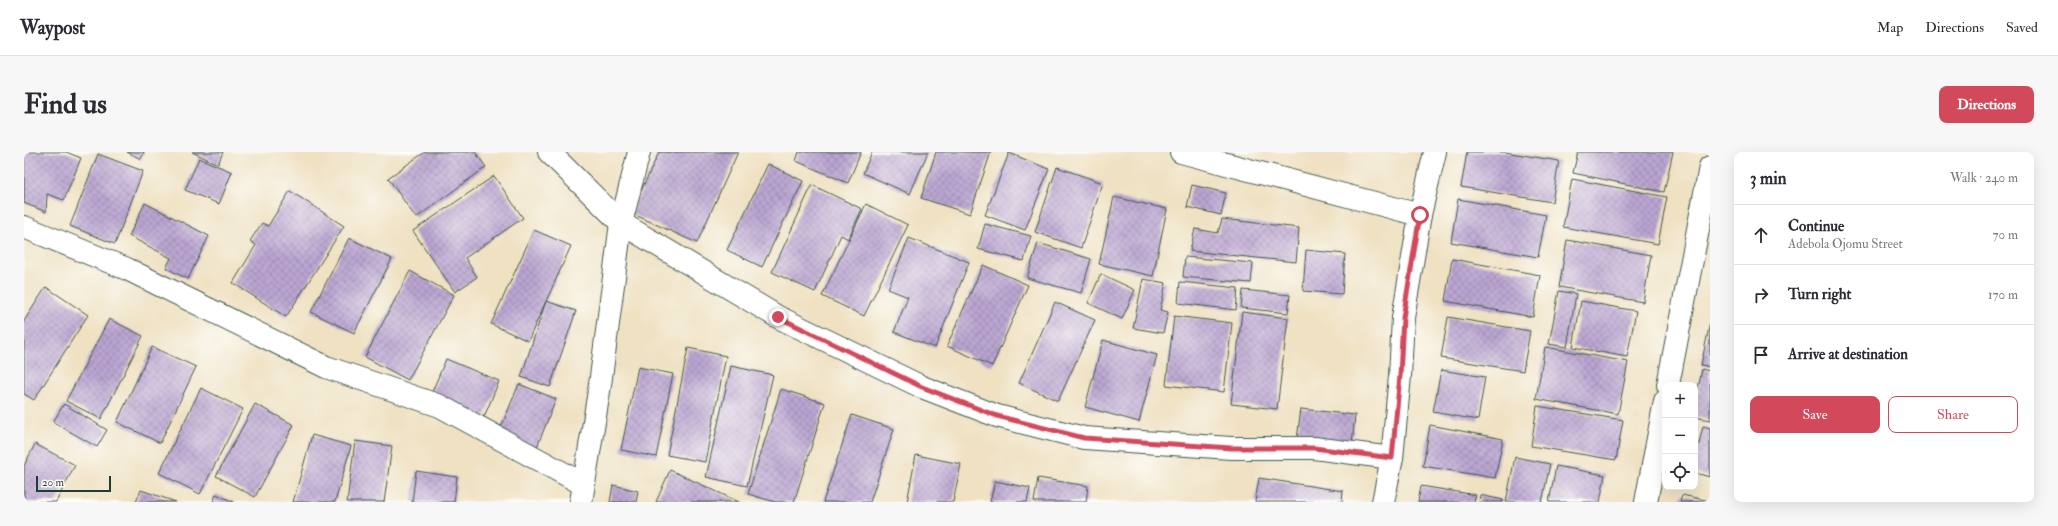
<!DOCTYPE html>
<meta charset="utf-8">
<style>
body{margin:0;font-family:"IM FELL Double Pica",serif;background:#f7f7f7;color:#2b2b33}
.controls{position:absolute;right:12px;bottom:12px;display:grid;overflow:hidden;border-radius:8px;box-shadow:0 4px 16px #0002}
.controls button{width:36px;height:36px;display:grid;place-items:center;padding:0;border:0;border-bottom:1px solid #e1e1e2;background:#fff;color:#2b2b33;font:20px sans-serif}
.scale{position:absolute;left:12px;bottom:10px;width:75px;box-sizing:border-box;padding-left:4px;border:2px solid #1f3d34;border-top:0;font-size:11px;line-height:14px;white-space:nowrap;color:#1f3d34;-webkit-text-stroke:3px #fdfcf7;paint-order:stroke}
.stop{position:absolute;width:12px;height:12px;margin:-9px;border:3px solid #d1495b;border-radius:50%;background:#fff}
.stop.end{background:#d1495b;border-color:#fff;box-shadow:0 1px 4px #0008}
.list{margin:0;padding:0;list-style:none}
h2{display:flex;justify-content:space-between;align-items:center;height:52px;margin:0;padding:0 16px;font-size:17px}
h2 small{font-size:13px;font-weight:400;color:#7c7c81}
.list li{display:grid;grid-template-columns:26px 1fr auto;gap:12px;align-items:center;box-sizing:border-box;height:60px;padding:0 16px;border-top:1px solid #e1e1e2}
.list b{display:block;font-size:15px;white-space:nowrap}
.list p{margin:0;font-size:13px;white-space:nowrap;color:#7c7c81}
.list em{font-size:13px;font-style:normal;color:#7c7c81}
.actions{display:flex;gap:8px;padding:12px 16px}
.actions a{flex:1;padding:9px 0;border:1px solid #d1495b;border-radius:8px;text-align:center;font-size:14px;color:#d1495b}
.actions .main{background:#d1495b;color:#fff}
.icon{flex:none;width:22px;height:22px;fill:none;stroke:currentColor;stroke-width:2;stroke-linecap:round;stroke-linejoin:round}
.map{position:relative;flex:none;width:1686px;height:350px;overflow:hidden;border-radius:8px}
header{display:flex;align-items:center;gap:24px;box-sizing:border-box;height:56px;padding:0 20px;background:#fff;border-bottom:1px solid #e1e1e2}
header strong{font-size:19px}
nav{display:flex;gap:22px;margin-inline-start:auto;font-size:14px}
.intro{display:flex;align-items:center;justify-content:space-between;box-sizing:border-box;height:96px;padding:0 24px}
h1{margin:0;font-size:28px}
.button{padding:10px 18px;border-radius:8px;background:#d1495b;color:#fff;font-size:14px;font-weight:700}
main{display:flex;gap:24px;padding:0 24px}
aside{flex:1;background:#fff;border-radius:8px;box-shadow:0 4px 16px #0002}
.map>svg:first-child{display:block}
.building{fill:url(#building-cross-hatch)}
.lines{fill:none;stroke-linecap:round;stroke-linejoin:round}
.minor-casing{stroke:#3e5649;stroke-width:24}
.minor{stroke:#fff;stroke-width:22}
.route{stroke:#d1495b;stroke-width:5}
</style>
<header>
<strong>Waypost</strong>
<nav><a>Map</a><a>Directions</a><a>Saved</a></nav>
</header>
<div class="intro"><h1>Find us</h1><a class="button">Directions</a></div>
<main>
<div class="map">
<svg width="1686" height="350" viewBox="0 0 1686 350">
<defs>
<pattern id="building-cross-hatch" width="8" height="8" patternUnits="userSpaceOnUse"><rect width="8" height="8" fill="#bba5d2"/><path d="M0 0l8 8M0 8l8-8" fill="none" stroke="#9788ab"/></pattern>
</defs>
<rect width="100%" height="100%" fill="#fdfcf7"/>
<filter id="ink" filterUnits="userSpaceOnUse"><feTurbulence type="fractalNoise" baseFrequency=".025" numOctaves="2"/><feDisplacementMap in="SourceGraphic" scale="8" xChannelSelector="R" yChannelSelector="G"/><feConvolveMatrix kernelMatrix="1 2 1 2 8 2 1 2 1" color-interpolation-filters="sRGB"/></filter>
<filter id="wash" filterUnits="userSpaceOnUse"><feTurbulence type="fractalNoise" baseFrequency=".012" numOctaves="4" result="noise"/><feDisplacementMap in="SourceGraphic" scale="16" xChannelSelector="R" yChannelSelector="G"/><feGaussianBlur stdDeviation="0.9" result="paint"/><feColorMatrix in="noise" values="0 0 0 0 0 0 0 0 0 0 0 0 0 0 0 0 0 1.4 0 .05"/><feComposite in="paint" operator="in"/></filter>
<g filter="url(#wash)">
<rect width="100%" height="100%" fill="#efe1c2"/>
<g id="blocks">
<!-- building -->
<g class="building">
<polygon points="0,0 42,0 57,6 40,48 23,42 22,60 0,51"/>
<polygon points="103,0 120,0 117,7"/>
<polygon points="168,0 199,0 194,12"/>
<polygon points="401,0 451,0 462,15 392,66 364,26"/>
<polygon points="635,0 714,0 673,91 607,61"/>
<polygon points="775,0 837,0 824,31 772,9"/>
<polygon points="848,0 904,0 886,42 839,21"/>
<polygon points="912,0 967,0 946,62 897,46"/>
<polygon points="1443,0 1481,0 1535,9 1528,50 1437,35"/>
<polygon points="1554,0 1649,0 1640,40 1549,21"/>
<polygon points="985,1 1025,17 1001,78 961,63"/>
<polygon points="74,2 119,19 91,92 46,74"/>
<polygon points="175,6 208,20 195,52 161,38"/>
<polygon points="744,12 779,29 738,115 703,98"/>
<polygon points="1033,15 1079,31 1057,96 1011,80"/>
<polygon points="470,24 499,66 441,106 453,125 431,140 389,79"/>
<polygon points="1548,27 1643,45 1634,92 1539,75"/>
<polygon points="788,33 838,57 824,87 817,83 791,140 748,120"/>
<polygon points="1168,33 1202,41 1197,63 1163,55"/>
<polygon points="266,39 320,74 262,165 209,131 232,93 226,89 238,71 244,74"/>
<polygon points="1090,45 1143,57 1129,124 1075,112"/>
<polygon points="1434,47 1522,63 1514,105 1427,90"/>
<polygon points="121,51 185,84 164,127 142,116 147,106 105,84"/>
<polygon points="842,52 884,73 840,164 798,144"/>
<polygon points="1198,67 1275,76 1272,110 1166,99 1171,77 1194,81"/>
<polygon points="961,72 1007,84 1000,109 954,97"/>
<polygon points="510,78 547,94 504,189 467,172"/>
<polygon points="325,86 368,107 330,181 287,160"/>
<polygon points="885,86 945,110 911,196 870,180 884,145 864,137"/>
<polygon points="1543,88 1627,103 1619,150 1535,135"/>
<polygon points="1014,91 1067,107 1057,141 1003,126"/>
<polygon points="1282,98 1321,102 1318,142 1279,139"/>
<polygon points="1161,105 1229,111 1227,131 1159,125"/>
<polygon points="1428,107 1516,123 1509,165 1421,149"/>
<polygon points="959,113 1004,133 968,214 923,194"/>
<polygon points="386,119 430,143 384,228 341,205"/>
<polygon points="1077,122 1111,138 1098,167 1064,151"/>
<polygon points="1119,127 1142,131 1136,158 1144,160 1139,181 1109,176"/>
<polygon points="1156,130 1214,136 1212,158 1154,151"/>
<polygon points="22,135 64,163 10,248 0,242 0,169"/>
<polygon points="1219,138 1266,143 1264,161 1217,156"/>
<polygon points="1535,139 1552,142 1543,195 1525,192"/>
<polygon points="522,149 552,159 526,235 497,225"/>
<polygon points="1557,149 1612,159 1603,205 1549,195"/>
<polygon points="1031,150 1071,168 1034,249 995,231"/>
<polygon points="1218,160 1264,166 1253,257 1207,252"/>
<polygon points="1150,164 1208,171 1200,240 1142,233"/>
<polygon points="1424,165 1506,179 1499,219 1417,206"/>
<polygon points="85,167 119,184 77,267 42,249"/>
<polygon points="1686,171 1686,215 1677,213"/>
<polygon points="1079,188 1133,203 1115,270 1061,255"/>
<polygon points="128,195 172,215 136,291 93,270"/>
<polygon points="1521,195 1604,210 1594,262 1512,247"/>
<polygon points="664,196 702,204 681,310 643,303"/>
<polygon points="422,207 475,229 460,265 407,242"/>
<polygon points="707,214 749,223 723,334 682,325"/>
<polygon points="614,215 649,222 632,305 597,298"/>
<polygon points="1678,217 1686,219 1686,268 1671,265 1671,252"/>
<polygon points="1417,218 1461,225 1454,268 1409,260"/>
<polygon points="495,232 532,247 511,300 473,285"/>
<polygon points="177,236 219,257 176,342 135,321"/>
<polygon points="757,237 801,251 770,350 751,350 724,342"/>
<polygon points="40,252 83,278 73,295 29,270"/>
<polygon points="231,252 270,273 231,345 192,324"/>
<polygon points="1513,254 1599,268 1592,308 1507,294"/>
<polygon points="1277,257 1331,263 1328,293 1273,287"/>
<polygon points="828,263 870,277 846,350 799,350"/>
<polygon points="1406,273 1479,287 1471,326 1399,314"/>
<polygon points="1679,274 1686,276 1686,325 1671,321 1671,310"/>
<polygon points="288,283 327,294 311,350 269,350"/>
<polygon points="331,289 368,294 360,350 323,350"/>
<polygon points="11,292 51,313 32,350 0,350 0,314"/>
<polygon points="892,303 937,312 929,350 883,350"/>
<polygon points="1491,305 1526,312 1518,350 1482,350"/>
<polygon points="1532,314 1581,323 1576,350 1525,350"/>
<polygon points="646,318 715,350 632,350"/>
<polygon points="392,319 433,325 430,350 388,350"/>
<polygon points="1014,326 1064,334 1062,350 1010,350"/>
<polygon points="1235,326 1319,339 1318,350 1231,350"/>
<polygon points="971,329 1006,336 1003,350 966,350"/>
<polygon points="589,333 614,339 612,350 586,350"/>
<polygon points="1397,334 1452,343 1450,350 1394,350"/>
<polygon points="117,338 152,350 112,350"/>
<polygon points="192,342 210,350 189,350"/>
<polygon points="1456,343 1479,348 1479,350 1455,350"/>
<polygon points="1658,343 1686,349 1686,350 1656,350"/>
</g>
</g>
</g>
<g filter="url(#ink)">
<use href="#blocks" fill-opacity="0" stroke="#3e5649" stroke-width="1"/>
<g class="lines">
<defs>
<g id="minor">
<polyline points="525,0 597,71 754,165 898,235 973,264 1060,286 1207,296 1290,296 1368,306"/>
<polyline points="1157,0 1396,63"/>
<polyline points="0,75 103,117 302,215 416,254 559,332"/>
<polyline points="1644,233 1686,15"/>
<polyline points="557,350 576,233 597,71 615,0"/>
<polyline points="1359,350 1368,306 1376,224 1379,166 1396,63 1411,0"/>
<polyline points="1622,350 1641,249"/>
</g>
</defs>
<!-- minor casing -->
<use href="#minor" class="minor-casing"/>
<!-- minor -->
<use href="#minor" class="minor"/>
</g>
</g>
<g class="lines" filter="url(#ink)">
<!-- route -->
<polyline class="route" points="754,165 898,235 973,264 1060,286 1207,296 1290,296 1368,306 1376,224 1379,166 1396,63"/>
</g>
</svg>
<div class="controls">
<button>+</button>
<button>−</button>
<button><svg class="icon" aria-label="locate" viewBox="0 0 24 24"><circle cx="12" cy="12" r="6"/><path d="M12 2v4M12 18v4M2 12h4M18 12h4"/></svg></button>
</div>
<div class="scale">20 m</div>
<div class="stop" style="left:1396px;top:63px"></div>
<div class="stop end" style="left:754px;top:165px"></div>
</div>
<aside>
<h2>3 min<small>Walk · 240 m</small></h2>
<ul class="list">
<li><svg class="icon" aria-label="ahead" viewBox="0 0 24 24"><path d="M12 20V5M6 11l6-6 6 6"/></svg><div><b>Continue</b><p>Adebola Ojomu Street</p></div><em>70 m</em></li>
<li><svg class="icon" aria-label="right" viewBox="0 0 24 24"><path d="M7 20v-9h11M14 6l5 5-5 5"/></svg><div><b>Turn right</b></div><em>170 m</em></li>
<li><svg class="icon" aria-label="arrive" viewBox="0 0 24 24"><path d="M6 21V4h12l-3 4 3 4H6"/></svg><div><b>Arrive at destination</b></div></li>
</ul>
<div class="actions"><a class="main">Save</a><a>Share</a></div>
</aside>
</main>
